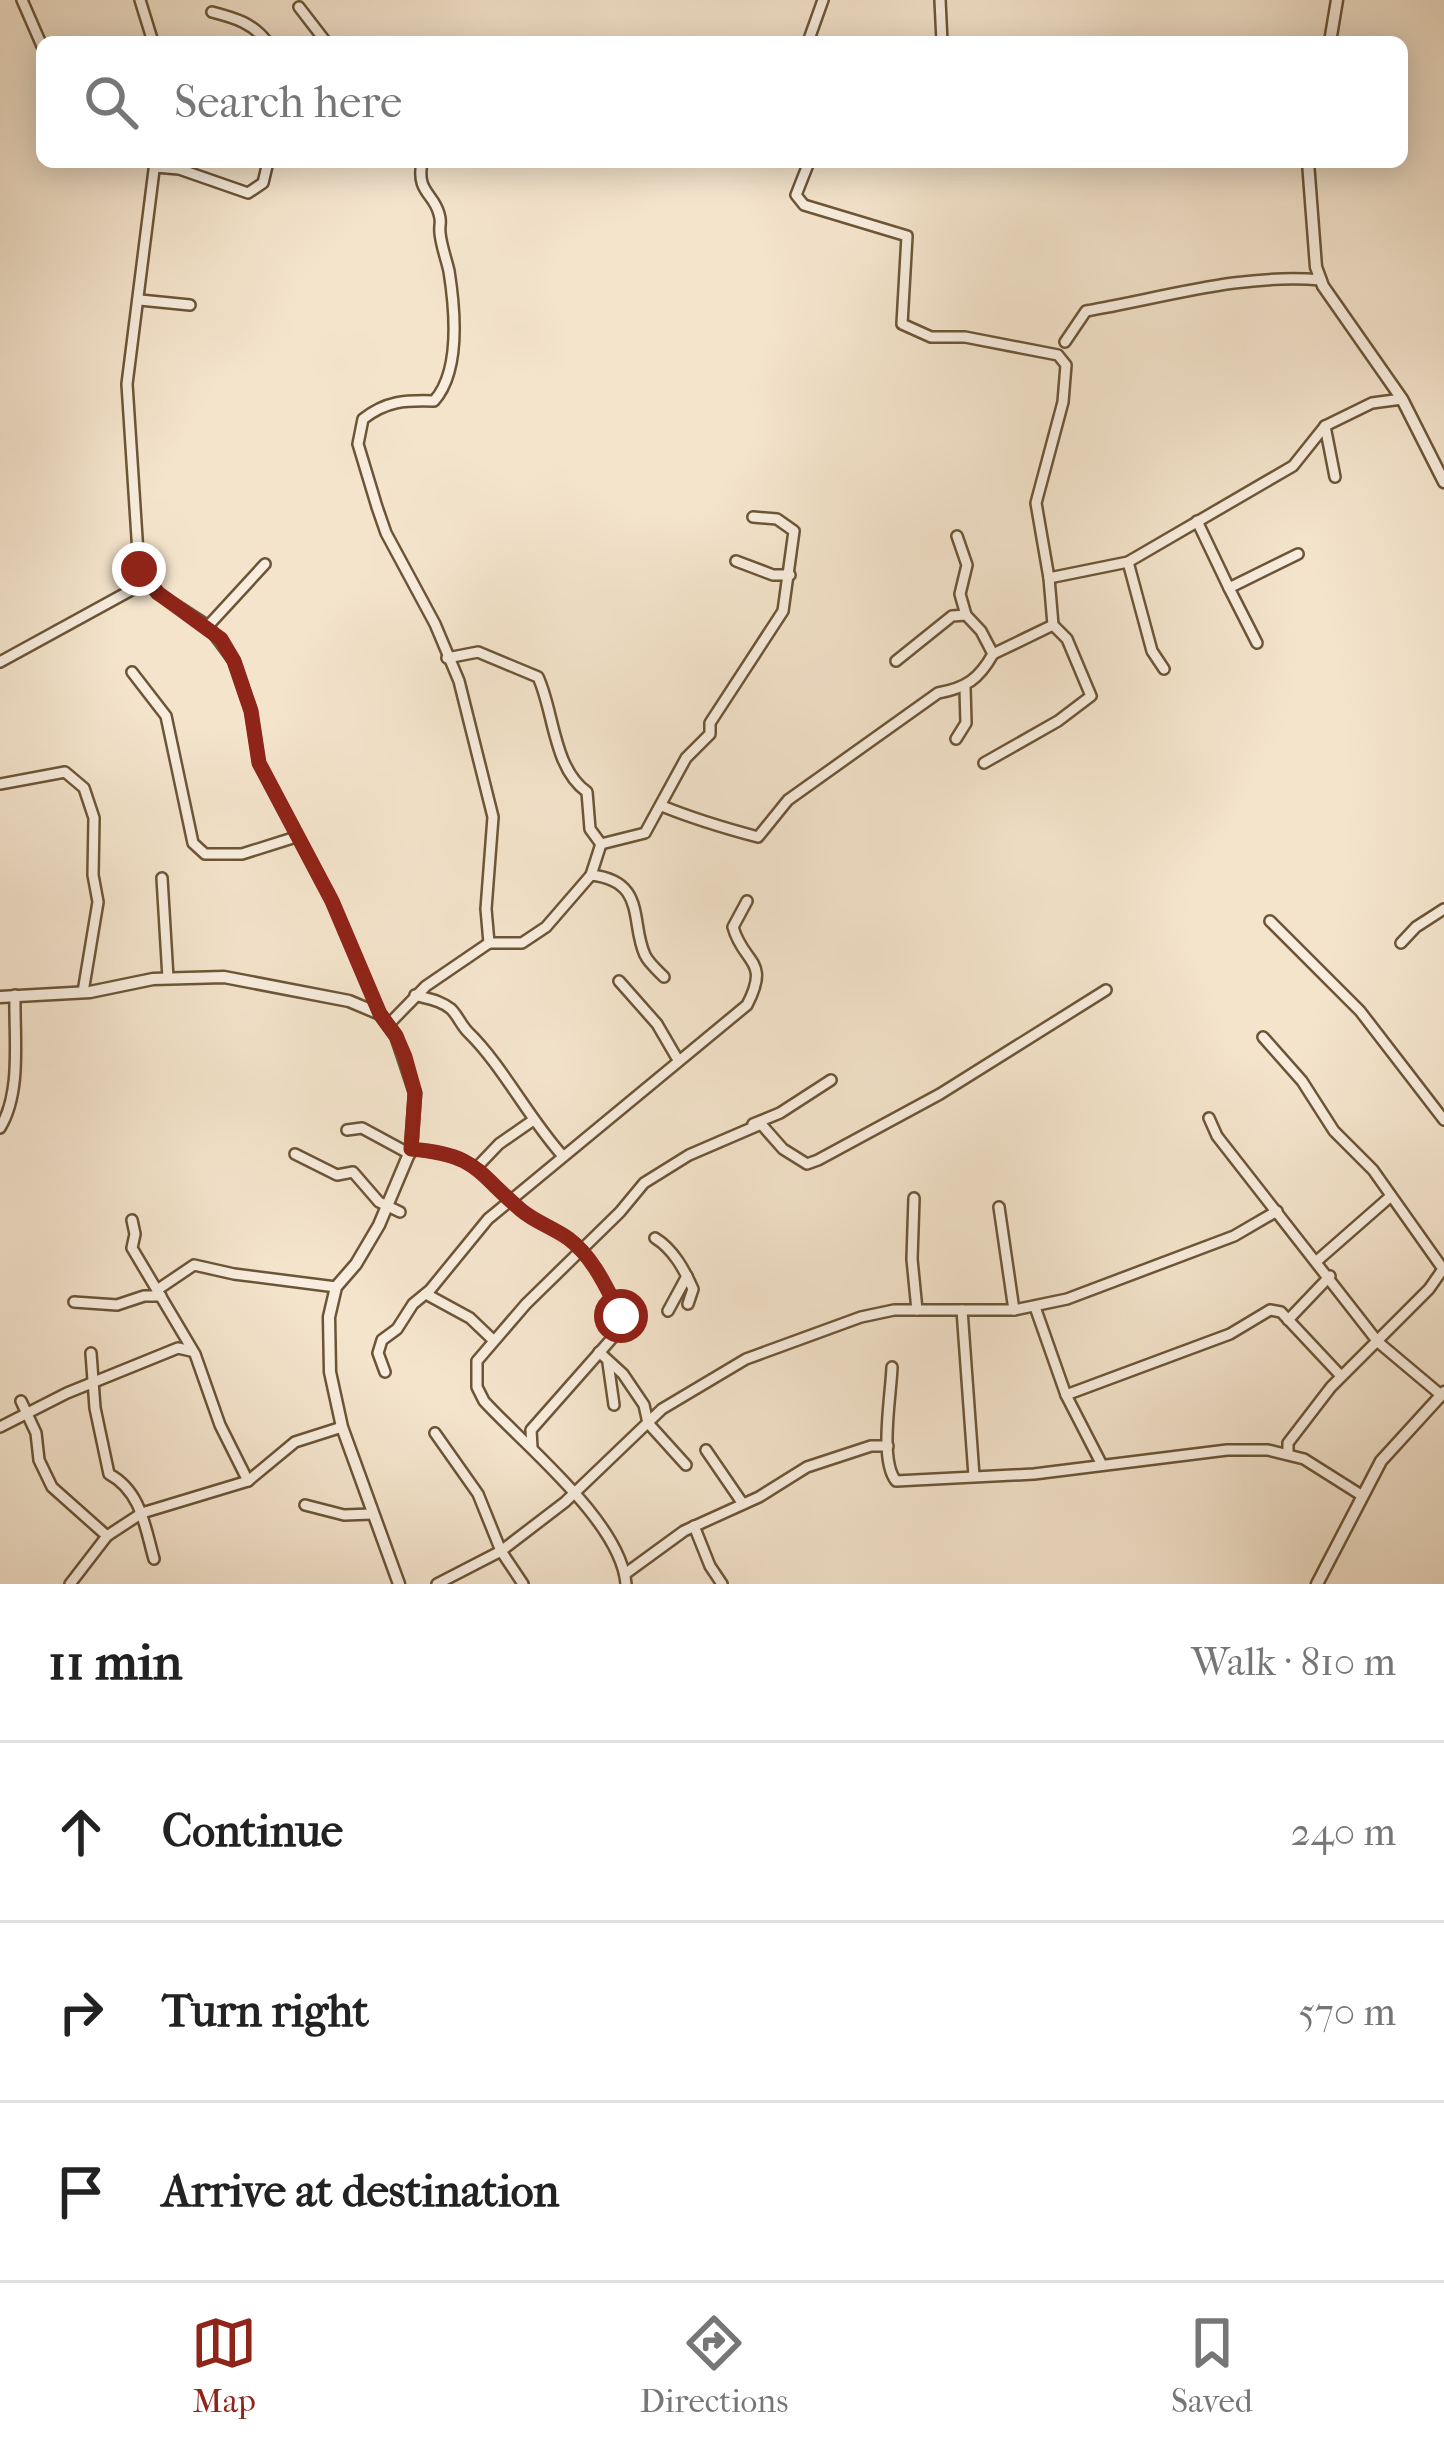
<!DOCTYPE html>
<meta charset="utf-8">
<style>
body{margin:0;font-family:"IM FELL French Canon",serif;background:#f6f6f6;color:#222}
.stop{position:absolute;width:36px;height:36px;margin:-27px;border:9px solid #8f2418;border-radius:50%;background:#fff}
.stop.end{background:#8f2418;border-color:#fff;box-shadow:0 3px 12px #0008}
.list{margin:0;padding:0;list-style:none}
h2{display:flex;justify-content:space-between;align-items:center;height:156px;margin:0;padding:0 48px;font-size:51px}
h2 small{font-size:39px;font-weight:400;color:#767676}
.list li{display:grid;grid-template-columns:78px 1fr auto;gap:36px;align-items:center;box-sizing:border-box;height:180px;padding:0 48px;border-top:3px solid #e0e0e0}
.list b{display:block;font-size:45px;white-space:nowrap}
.list em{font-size:39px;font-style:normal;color:#767676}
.icon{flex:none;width:66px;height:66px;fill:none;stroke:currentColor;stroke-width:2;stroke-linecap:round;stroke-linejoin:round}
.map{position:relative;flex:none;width:1444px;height:1584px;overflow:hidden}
.search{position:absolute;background:#fff;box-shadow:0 6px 30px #0003;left:36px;right:36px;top:36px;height:132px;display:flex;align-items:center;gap:30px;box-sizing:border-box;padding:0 42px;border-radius:18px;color:#767676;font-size:45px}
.sheet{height:696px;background:#fff}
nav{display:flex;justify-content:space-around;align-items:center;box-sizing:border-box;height:168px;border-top:3px solid #e0e0e0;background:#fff;font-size:33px;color:#767676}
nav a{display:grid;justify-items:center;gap:6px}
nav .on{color:#8f2418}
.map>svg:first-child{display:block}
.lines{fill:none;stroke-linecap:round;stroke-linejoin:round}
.minor-casing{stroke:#6c5536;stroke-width:14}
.tertiary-casing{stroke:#6c5536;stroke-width:15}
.minor{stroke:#f8edde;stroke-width:9}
.tertiary{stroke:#f8edde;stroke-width:10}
.route{stroke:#8f2418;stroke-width:15}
</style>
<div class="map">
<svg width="1444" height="1584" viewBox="0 0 1444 1584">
<rect width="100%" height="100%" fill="#f4e4cc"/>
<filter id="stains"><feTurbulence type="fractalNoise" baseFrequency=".00167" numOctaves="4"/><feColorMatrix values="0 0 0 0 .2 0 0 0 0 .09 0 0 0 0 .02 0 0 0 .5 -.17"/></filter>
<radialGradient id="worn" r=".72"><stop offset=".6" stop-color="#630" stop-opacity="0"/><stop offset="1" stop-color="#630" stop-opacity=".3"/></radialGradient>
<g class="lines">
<defs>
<g id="minor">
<polyline points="22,0 42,46"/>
<polyline points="140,0 153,42"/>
<polyline points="940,0 942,42"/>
<polyline points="299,7 326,42"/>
<path d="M 212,12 C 235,18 253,23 267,42"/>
<polyline points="808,42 823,0"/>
<polyline points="155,162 127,384 139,569 157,593 208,626 234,661 251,711 259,763 332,901 380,1014"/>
<path d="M 422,162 C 416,193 434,193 439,214 C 442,223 439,223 440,233 C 441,245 446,258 449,271 C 455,309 461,371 434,401 C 405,400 386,401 363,419 L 358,444 L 377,507 L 386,533 L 435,624 L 459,681 L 493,817 L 486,909 L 489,943 L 522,943 L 546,927 L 591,875 L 601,844"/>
<polyline points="809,162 796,195 804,205 907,236 902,324 931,337 965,337 1058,355 1066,365 1063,402 1036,503 1049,578 1128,562 1293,466 1325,426"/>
<polyline points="155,167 179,169 248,193 263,183 268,162"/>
<polyline points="140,300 190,305"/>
<path d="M 1065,342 L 1086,311 C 1163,298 1241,273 1321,280"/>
<polyline points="1335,477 1325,426 1372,403 1402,399"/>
<polyline points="1197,521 1229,588 1298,554"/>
<polyline points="736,561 773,575 790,575"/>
<polyline points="1128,562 1152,651 1164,669"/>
<polyline points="1229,588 1257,643"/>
<polyline points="208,626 265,564"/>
<polyline points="993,654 1053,625 1049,578"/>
<path d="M 447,658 L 478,652 L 538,677 C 554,711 553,768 587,792 L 590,829 L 601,844 L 645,833 L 686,758 L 710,734 L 710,723 L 783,611 L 794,531 L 777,519 L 753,517"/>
<polyline points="896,661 952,616 966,615"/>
<polyline points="0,662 146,582"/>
<polyline points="132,672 166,716 193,843 205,854 242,854 296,837"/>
<polyline points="956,739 966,723 965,688"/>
<polyline points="984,763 1058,721 1091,696 1067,639 1053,625"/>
<polyline points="0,784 65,772 84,788 94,818 93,875 98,902 83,992"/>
<path d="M 662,806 C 694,819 724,828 758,837 L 788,800 L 938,693 C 966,688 979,679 993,654 L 981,631 L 966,615 L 960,594 L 967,565 L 957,536"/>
<path d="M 591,875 C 647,881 630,923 645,955 C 648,962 658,971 664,977"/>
<polyline points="162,878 168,978"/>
<polyline points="1270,921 1360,1011 1444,1120"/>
<polyline points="1401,943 1416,927 1444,909"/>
<polyline points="619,981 657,1024 678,1060"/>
<path d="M 415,995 C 428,999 440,1000 451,1009 C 458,1016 461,1025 468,1032 C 502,1065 528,1117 562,1155"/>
<polyline points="388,1025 426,986 489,943"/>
<polyline points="1263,1037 1302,1081 1334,1131 1373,1170 1443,1269 1429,1289 1331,1387 1288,1443 1288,1452"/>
<polyline points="1209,1118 1217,1136 1378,1342 1441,1395"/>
<polyline points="753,1124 780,1113 831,1080"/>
<path d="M 0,1128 C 22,1092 14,1037 15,995"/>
<polyline points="347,1130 362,1128 410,1154"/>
<path d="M 411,1149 C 478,1155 475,1171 521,1210 C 535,1222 554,1228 569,1239 C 594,1258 607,1289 621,1316 L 614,1336 L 531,1430 L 532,1448"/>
<polyline points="295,1154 337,1175 353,1172 379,1202 400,1212"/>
<polyline points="478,1166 499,1144 532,1121"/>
<polyline points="914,1198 912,1259 917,1310"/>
<polyline points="999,1207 1014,1310"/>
<polyline points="132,1220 135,1234 132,1248 195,1354 220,1425 248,1481"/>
<path d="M 655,1238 C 673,1249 684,1269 693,1289 L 688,1304"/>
<polyline points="1318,1260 1391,1196"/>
<polyline points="157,1290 194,1265 234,1274 336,1287"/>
<polyline points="426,1294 470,1318 493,1340"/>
<polyline points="74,1302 117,1305 144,1296 161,1296"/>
<polyline points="1035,1307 1066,1395 1102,1465"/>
<polyline points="962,1310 974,1476"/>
<polyline points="668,1311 687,1276"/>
<polyline points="1288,1320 1330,1276"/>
<polyline points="599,1352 623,1374 644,1405 648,1423 686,1465"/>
<path d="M 91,1353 L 95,1408 L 109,1474 C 141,1491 145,1527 154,1559"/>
<polyline points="608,1363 614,1405"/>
<path d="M 892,1367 C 891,1396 879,1460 896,1481 L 1034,1474 L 1227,1450 L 1268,1450 L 1304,1459 L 1361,1495"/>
<path d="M 385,1372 L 378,1353 L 382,1340 L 397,1329 L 413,1304 L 430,1290 L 488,1219 L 747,1005 C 771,959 743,964 733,927 L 747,901"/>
<polyline points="1066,1395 1230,1334 1270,1310 1281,1312 1341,1376"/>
<polyline points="21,1401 36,1433 39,1460 52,1487 107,1536"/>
<polyline points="0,1427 67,1393 178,1348 191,1351"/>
<polyline points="435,1433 478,1494 501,1551 523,1584"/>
<polyline points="706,1450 743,1504"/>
<polyline points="305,1505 344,1515 372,1514"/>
<polyline points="694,1526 710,1566 722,1584"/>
<polyline points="625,1574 684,1531 759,1497 807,1467 871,1446 888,1446"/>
<polyline points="70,1584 107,1536 142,1513 248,1481 295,1442 342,1427"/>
<polyline points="437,1584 501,1551 565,1502 662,1409 746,1359 861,1317 894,1310 1014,1310 1067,1299 1234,1236 1277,1211"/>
<path d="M 626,1584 C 621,1522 524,1445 484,1401 L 477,1387 L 477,1361 L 526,1304 L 620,1212 L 644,1183 L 689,1155 L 761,1124 L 783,1149 L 807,1164 L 818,1160 L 940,1094 L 1106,990"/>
</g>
<g id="tertiary">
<polyline points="1330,42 1337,0"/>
<polyline points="1308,162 1316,267 1323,286 1402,399 1444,482"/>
<polyline points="0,997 90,992 153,979 224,977 349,1001 380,1014 396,1036 415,1093 411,1149 379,1225 356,1264 336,1287 329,1317 330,1372 342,1427 399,1584"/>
<polyline points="1317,1584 1381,1461 1444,1392"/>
</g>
</defs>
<!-- minor casing -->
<use href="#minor" class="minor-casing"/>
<!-- tertiary casing -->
<use href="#tertiary" class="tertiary-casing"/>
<!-- minor -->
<use href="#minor" class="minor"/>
<!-- tertiary -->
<use href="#tertiary" class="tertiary"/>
</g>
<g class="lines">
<!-- route -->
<path class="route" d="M 139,569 L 158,593 L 221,639 L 234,661 L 251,711 L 259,763 L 332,901 L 380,1014 L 396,1036 L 405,1057 L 415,1093 L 411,1149 C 478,1155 475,1171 521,1210 C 535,1222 554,1228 569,1239 C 594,1258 607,1289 621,1316"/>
</g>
<rect width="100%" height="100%" filter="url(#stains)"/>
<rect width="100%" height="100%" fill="url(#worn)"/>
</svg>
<div class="stop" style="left:621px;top:1316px"></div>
<div class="stop end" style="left:139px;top:569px"></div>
<div class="search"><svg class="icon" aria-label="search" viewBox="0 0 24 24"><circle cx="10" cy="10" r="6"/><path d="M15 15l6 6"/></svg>Search here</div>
</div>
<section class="sheet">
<h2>11 min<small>Walk · 810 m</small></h2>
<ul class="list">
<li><svg class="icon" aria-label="ahead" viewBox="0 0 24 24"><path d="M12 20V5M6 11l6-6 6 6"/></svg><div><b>Continue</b></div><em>240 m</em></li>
<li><svg class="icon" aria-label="right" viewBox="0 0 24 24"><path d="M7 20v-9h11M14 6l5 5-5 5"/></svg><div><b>Turn right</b></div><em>570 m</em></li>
<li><svg class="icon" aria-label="arrive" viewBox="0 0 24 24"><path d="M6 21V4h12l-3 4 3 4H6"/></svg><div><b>Arrive at destination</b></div></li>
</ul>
</section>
<nav>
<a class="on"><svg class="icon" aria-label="map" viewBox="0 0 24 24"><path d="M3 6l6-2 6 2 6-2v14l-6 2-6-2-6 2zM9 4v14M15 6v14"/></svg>Map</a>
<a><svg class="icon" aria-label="directions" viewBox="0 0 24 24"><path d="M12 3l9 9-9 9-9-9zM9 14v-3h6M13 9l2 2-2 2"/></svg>Directions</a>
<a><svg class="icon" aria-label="saved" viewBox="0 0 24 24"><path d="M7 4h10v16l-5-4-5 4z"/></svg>Saved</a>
</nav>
